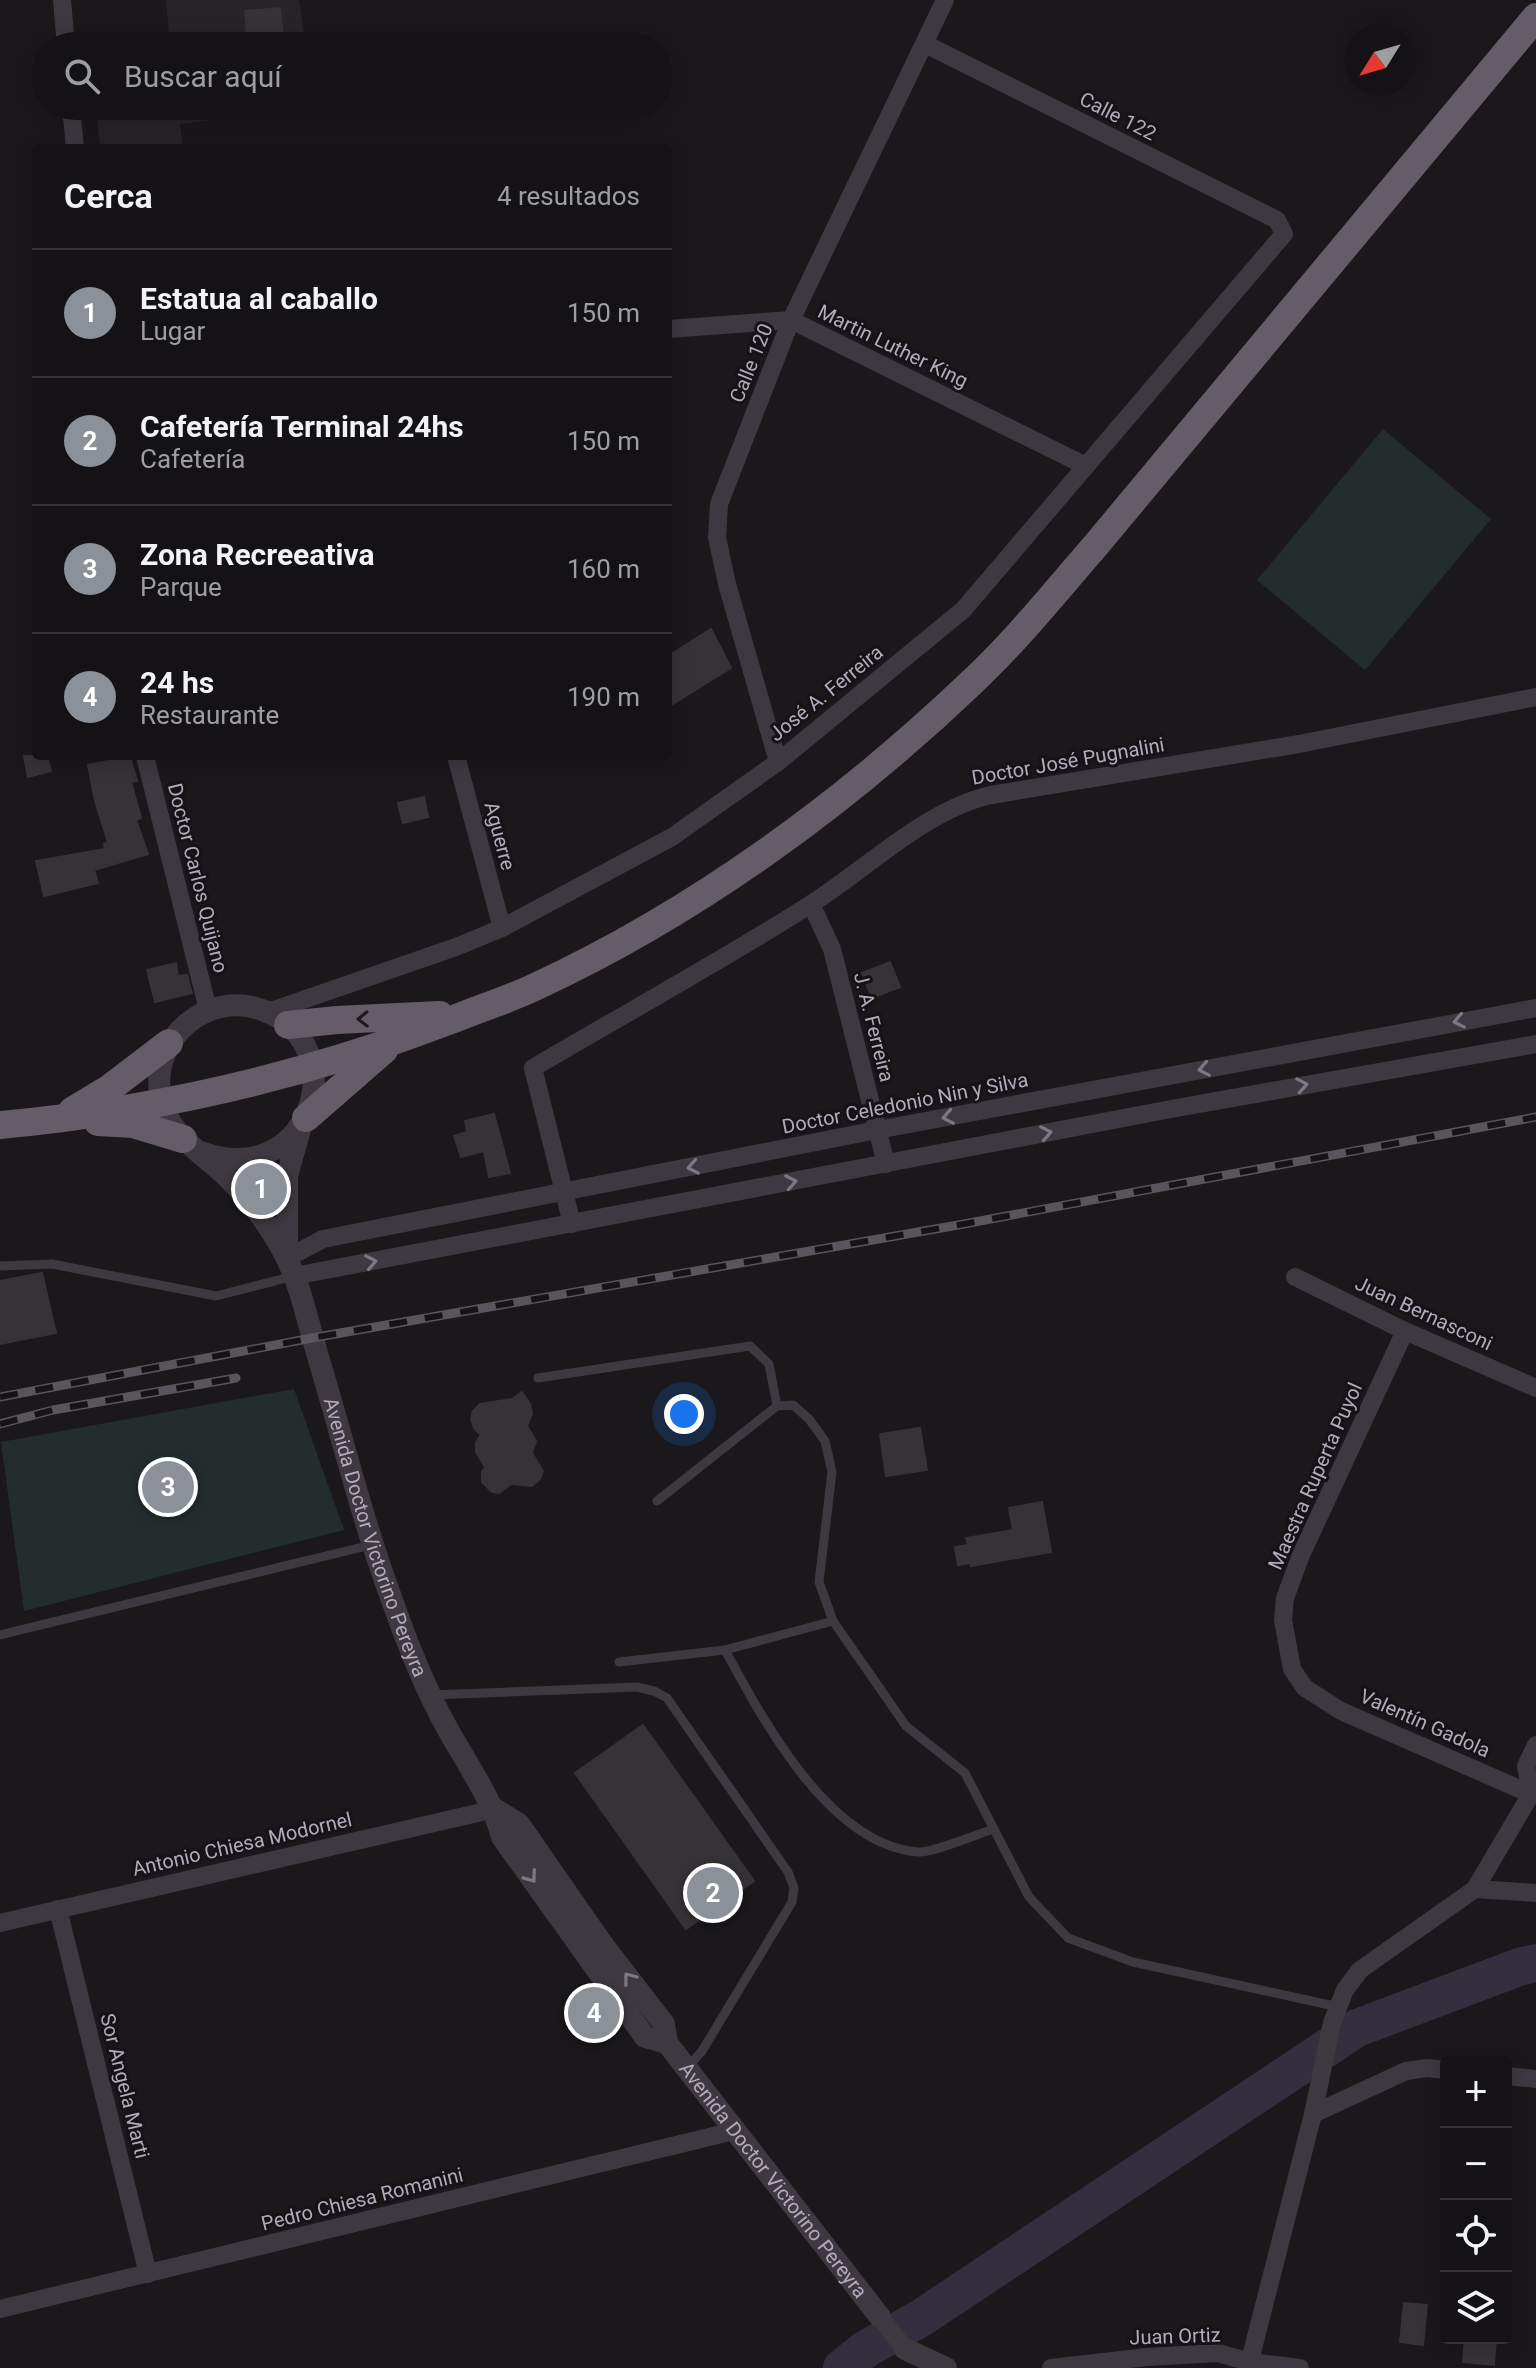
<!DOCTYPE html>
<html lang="es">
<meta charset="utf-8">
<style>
body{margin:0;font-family:Roboto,sans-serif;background:#1d1b1d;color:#f1f3f6}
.controls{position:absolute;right:24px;bottom:24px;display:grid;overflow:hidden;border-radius:8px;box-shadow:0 4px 20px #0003}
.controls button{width:72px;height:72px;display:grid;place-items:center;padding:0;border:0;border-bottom:2px solid #333234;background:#141214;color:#f1f3f6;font:40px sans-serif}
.compass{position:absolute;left:1344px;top:24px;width:72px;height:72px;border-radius:50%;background:#141214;box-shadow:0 4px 20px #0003;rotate:233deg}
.you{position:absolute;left:684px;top:1414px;width:28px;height:28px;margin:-20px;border:6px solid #fff;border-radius:50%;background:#1a73e8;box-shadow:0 0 0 12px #1a73e833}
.badge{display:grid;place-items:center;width:52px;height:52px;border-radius:50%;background:#8c9099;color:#fff;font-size:26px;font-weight:700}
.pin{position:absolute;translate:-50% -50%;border:4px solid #fff;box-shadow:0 2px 8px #0006}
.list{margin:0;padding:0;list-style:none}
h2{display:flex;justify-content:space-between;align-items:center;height:104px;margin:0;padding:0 32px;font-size:34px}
h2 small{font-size:26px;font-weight:400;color:#9d9ea0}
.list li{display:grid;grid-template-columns:52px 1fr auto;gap:24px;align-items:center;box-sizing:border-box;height:128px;padding:0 32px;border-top:2px solid #333234}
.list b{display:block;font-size:30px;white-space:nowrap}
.list p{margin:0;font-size:26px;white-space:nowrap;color:#9d9ea0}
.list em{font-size:26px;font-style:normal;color:#9d9ea0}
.icon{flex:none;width:44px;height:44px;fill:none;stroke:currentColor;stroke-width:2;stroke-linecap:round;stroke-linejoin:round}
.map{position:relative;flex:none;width:1536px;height:2368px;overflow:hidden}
.search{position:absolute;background:#141214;box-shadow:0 4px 20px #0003;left:32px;top:32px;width:640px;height:88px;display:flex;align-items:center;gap:20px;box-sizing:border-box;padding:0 28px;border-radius:44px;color:#9d9ea0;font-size:30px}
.panel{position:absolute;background:#141214;box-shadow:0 4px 20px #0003;left:32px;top:144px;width:640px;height:616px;border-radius:8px}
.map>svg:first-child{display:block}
.built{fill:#272428}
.green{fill:#242d2e}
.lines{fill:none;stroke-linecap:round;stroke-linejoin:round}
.river{stroke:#342e3f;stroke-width:38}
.building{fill:#363337;stroke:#363237;stroke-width:2}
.service{stroke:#3e3940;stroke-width:9}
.minor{stroke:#3e3940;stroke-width:18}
.tertiary{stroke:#3e3940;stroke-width:22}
.trunk{stroke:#645d68;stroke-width:28}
.rail-casing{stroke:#5a545d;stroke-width:9}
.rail{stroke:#151316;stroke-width:6;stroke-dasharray:18;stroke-linecap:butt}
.oneway{stroke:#1d1a1e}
.oneway2{stroke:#7f7784}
.labels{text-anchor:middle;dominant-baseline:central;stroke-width:6;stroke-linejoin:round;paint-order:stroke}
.street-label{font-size:20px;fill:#b5aabb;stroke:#151316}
</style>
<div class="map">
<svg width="1536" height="2368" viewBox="0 0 1536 2368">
<rect width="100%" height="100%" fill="#1a181b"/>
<!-- built -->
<g class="built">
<polygon points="166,0 299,0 306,46 170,46"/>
<polygon points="96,106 279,106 226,109 227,118 180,124 183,148 100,148"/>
</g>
<!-- green -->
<g class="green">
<polygon points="1383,429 1491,519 1365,670 1257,580"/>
<polygon points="294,1389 344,1530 24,1611 1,1442"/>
</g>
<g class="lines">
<!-- river -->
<polyline class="river" points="842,2368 866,2349 921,2318 1357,2028 1519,1967 1536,1963"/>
</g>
<!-- building -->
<g class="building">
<polygon points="280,8 284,46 248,44 245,11"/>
<polygon points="711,629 731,668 668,707 668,656"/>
<polygon points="24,756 47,756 51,771 28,777"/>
<polygon points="130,757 137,781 131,782 141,818 136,820 148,854 94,870 98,883 44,896 36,861 105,849 104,844 108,842 95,801 88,765"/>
<polygon points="424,797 428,817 403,823 398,803"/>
<polygon points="890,962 900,987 872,998 862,973"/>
<polygon points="176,963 178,976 187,975 192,993 155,1002 147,970"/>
<polygon points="494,1114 510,1173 489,1177 484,1151 461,1157 454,1136 467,1132 465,1121"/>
<polygon points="42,1273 56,1333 0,1344 0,1281"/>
<polygon points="522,1392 530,1404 532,1414 527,1426 536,1441 532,1453 543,1471 540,1479 532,1486 511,1484 499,1493 492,1492 482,1482 482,1472 485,1467 476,1452 476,1442 481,1435 474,1428 471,1419 473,1411 480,1404 512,1399"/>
<polygon points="920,1428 927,1470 886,1476 880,1434"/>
<polygon points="1042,1502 1051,1552 971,1566 971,1563 958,1565 955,1547 968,1545 966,1538 1013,1530 1009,1508"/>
<polygon points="643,1725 754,1881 686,1929 575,1773"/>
<polygon points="1404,2303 1427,2305 1423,2345 1400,2342"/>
<polygon points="1465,2338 1496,2338 1494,2365 1463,2362"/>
</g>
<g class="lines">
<!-- service -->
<g class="service">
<polyline points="0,1266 52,1264 216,1296 294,1276"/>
<polyline points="538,1378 750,1346 769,1364 777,1406"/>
<polyline points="657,1501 777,1406 793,1405 809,1419 825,1441 832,1472 819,1582 833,1621 906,1726 965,1773 1029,1897 1068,1938 1133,1962 1339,2007"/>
<polyline points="0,1635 371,1545"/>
<path d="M 725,1650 C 763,1720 829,1845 918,1852 C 933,1853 977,1834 994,1829"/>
<polyline points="619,1662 725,1650 833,1621"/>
<polyline points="431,1695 637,1687 654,1691 667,1698 788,1872 794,1888 792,1902 702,2051 688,2067"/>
</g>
<!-- minor -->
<g class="minor">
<polyline points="62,0 66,46"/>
<polyline points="71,106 75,148"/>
<polyline points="668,329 791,320 1086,466"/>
<polyline points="145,756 208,1010"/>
<polyline points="456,756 502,928"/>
<polyline points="778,762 727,584 717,537 719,504 791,320 945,0"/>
<polyline points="811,904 832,949 886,1164"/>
<polyline points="268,1012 456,947 502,928 672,837 778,762 963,610 1284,234 1277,220 925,44"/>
<path d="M 572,1224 L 533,1068 C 626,1013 720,962 811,904 C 868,868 925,810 991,795 L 1299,744 L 1536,697"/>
<polyline points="287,1258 323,1239 877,1130 1536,1008"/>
<polyline points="294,1276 1171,1109 1536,1044"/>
<polyline points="1295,1277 1405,1331 1536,1388"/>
<polyline points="1405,1331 1301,1555 1285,1598 1283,1620 1292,1669 1305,1688 1341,1711 1531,1794"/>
<polyline points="1531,1794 1526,1766 1536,1745"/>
<polyline points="1475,1889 1536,1893"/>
<polyline points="58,1909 148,2274"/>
<polyline points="0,1923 495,1809"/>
<polyline points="1506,2076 1536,2079"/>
<polyline points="1313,2114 1406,2071 1427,2068 1446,2070"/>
<polyline points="0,2309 734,2131"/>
<polyline points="880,2317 905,2349"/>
<polyline points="1051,2368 1147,2357 1218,2353 1250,2362 1300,2368"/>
<polyline points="1248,2368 1313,2114 1332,2023 1345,1990 1360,1970 1475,1889 1531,1794 1536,1790"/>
</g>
<!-- tertiary -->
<g class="tertiary">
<path id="s1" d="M 201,1152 C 310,1192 356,1047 265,1011 C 208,988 148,1039 161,1099 C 168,1135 204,1154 228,1178 C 251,1201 273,1230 287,1259 C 302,1290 309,1327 319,1360 C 343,1440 363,1522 392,1600 C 407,1643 424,1686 446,1726 C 466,1763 491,1796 502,1837 L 645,2037 L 667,2043"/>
<polyline points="287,1256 287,1176 300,1129"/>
<path id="s2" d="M 495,1809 L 519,1824 L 603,1945 L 664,2024 L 667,2043 L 880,2317"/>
<polyline points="905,2349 946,2368"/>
</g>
<!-- trunk -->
<g class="trunk">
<polyline points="288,1025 337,1020 440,1015"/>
<polyline points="72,1111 110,1088 169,1043"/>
<polyline points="306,1118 384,1050"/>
<polyline points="98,1122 133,1124 183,1139"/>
<path d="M 0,1125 C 155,1111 308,1075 454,1019 C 481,1008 510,999 537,986 C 696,912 844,804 971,683 C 1016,641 1055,592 1096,545 L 1536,17"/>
</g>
<defs>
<g id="rail">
<polyline points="0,1397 312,1338 964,1224 1536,1117"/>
<polyline points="0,1424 53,1410 236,1378"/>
</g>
</defs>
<!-- rail casing -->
<use href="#rail" class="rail-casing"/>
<!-- rail -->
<use href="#rail" class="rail"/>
</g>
<!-- one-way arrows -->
<defs><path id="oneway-chevron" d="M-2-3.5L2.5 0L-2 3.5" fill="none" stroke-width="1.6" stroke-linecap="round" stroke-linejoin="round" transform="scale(2)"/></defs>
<use class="oneway" href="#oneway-chevron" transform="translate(363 1019) rotate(179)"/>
<g class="oneway2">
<use href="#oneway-chevron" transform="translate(1459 1021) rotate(169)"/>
<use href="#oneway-chevron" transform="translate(1204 1069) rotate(169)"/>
<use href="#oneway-chevron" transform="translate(1302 1085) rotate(-10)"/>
<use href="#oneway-chevron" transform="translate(948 1117) rotate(169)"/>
<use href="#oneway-chevron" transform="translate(1046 1133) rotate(-11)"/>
<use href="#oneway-chevron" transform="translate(693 1167) rotate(169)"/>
<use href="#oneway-chevron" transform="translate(791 1182) rotate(-11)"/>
<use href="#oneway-chevron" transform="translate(371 1262) rotate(-11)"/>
<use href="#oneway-chevron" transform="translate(531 1877) rotate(54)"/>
<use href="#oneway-chevron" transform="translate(629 1978) rotate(-127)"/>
</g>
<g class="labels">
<!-- street labels -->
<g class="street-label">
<text transform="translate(1118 116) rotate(27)">Calle 122</text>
<text transform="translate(893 346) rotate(26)">Martin Luther King</text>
<text transform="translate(751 363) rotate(-68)">Calle 120</text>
<text transform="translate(826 693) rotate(-39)">José A. Ferreira</text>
<text transform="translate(1068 761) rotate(-10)">Doctor José Pugnalini</text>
<text transform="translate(500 836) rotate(75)">Aguerre</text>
<text transform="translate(198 878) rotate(76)">Doctor Carlos Quijano</text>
<text transform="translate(874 1027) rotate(76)">J. A. Ferreira</text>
<text transform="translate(905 1103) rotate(-11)">Doctor Celedonio Nin y Silva</text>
<text transform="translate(1424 1313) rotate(25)">Juan Bernasconi</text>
<text transform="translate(1315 1476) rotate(-66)">Maestra Ruperta Puyol</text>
<text stroke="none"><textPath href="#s1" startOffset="914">Avenida Doctor Victorino Pereyra</textPath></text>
<text transform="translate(1425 1723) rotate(24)">Valentín Gadola</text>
<text transform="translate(242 1844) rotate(-13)">Antonio Chiesa Modornel</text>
<text transform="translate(125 2086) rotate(76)">Sor Angela Marti</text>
<text stroke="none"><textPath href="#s2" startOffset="468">Avenida Doctor Victorino Pereyra</textPath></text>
<text transform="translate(362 2199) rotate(-14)">Pedro Chiesa Romanini</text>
<text transform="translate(1175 2336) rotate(-2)">Juan Ortiz</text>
</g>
</g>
</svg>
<div class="controls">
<button>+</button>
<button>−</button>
<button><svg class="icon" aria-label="locate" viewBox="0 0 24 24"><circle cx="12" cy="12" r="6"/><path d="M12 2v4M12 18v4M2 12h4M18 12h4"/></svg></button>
<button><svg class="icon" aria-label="layers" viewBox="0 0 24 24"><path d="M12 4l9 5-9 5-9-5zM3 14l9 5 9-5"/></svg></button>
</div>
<svg class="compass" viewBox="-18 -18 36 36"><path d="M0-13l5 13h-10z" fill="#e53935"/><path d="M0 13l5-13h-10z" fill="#9d9ea0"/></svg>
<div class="you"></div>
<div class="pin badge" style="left:261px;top:1189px">1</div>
<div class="pin badge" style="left:713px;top:1893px">2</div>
<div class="pin badge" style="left:168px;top:1487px">3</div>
<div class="pin badge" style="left:594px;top:2013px">4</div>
<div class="search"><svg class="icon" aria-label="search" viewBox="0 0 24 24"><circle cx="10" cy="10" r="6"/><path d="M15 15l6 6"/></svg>Buscar aquí</div>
<section class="panel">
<h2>Cerca<small>4 resultados</small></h2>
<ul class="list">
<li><span class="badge">1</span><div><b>Estatua al caballo</b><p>Lugar</p></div><em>150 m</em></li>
<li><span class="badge">2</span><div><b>Cafetería Terminal 24hs</b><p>Cafetería</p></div><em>150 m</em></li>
<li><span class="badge">3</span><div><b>Zona Recreeativa</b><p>Parque</p></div><em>160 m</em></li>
<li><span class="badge">4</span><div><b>24 hs</b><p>Restaurante</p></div><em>190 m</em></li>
</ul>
</section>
</div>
